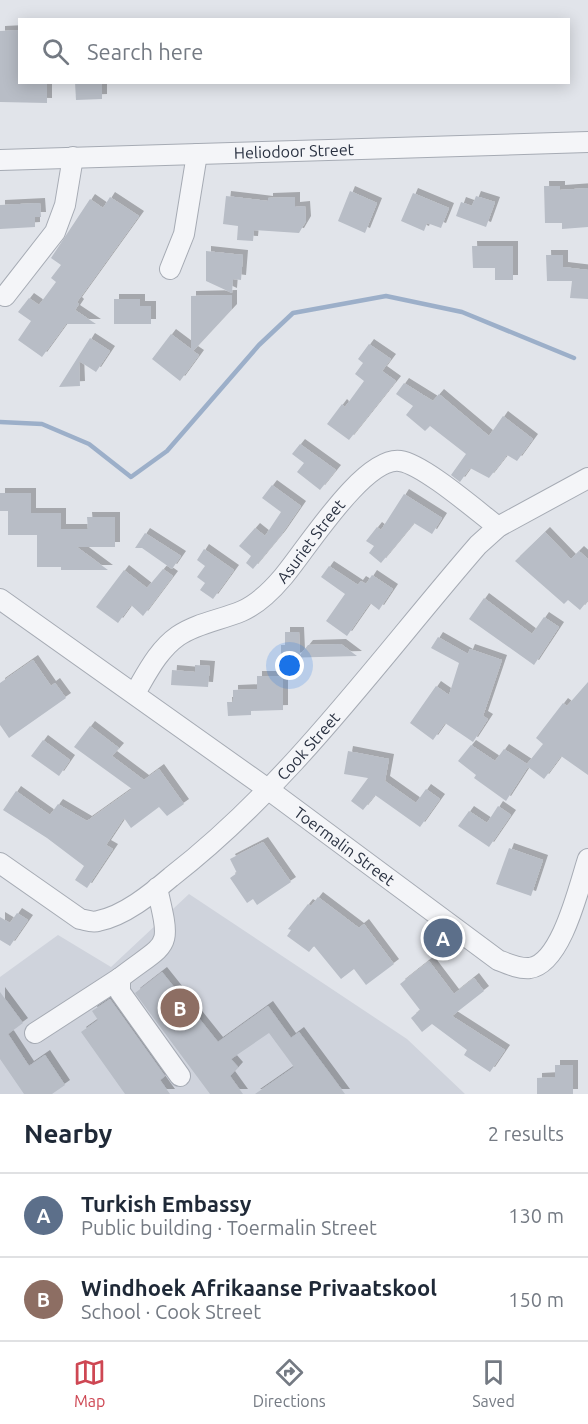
<!DOCTYPE html>
<meta charset="utf-8">
<style>
body{margin:0;font-family:Ubuntu,sans-serif;background:#f6f6f7;color:#1f2937}
.you{position:absolute;left:290px;top:666px;width:21px;height:21px;margin:-15px;border:4px solid #fff;border-radius:50%;background:#1a73e8;box-shadow:0 0 0 9px #1a73e833}
.badge{display:grid;place-items:center;width:39px;height:39px;border-radius:50%;background:#ce4753;color:#fff;font-size:20px;font-weight:700}
.pin{position:absolute;translate:-50% -50%;border:3px solid #fff;box-shadow:0 2px 6px #0006}
.list{margin:0;padding:0;list-style:none}
h2{display:flex;justify-content:space-between;align-items:center;height:78px;margin:0;padding:0 24px;font-size:26px}
h2 small{font-size:20px;font-weight:400;color:#747a83}
.list li{display:grid;grid-template-columns:39px 1fr auto;gap:18px;align-items:center;box-sizing:border-box;height:84px;padding:0 24px;border-top:2px solid #e0e1e3}
.list b{display:block;font-size:22px;white-space:nowrap}
.list p{margin:0;font-size:20px;white-space:nowrap;color:#747a83}
.list em{font-size:20px;font-style:normal;color:#747a83}
.icon{flex:none;width:33px;height:33px;fill:none;stroke:currentColor;stroke-width:2;stroke-linecap:round;stroke-linejoin:round}
.map{position:relative;flex:none;width:588px;height:1094px;overflow:hidden}
.search{position:absolute;background:#fff;box-shadow:0 3px 15px #0003;left:18px;right:18px;top:18px;height:66px;display:flex;align-items:center;gap:15px;box-sizing:border-box;padding:0 21px;border-radius:0px;color:#747a83;font-size:22px}
.sheet{height:246px;background:#fff}
nav{display:flex;justify-content:space-around;align-items:center;box-sizing:border-box;height:84px;border-top:2px solid #e0e1e3;background:#fff;font-size:16px;color:#747a83}
nav a{display:grid;justify-items:center;gap:3px}
nav .on{color:#ce4753}
.map>svg:first-child{display:block}
.built{fill:#cfd3dc}
.lines{fill:none;stroke-linecap:round;stroke-linejoin:round}
.stream{stroke:#9cafc9;stroke-width:4.5}
.building{fill:#b8bdc6;filter:url(#shadow)}
.minor-casing{stroke:#a6abb4;stroke-width:22}
.minor{stroke:#f4f5f8;stroke-width:20}
.labels{text-anchor:middle;dominant-baseline:central;stroke-width:6;stroke-linejoin:round;paint-order:stroke}
.street-label{font-size:16px;fill:#293141;stroke:#f1f3f7}
</style>
<div class="map">
<svg width="588" height="1094" viewBox="0 0 588 1094">
<defs>
<filter id="shadow"><feDropShadow dx="5" dy="-5" stdDeviation="0" flood-color="#0004"/></filter>
</defs>
<rect width="100%" height="100%" fill="#e1e4ea"/>
<!-- built -->
<polygon class="built" points="189,894 407,1039 465,1094 0,1094 0,977 58,935 111,967"/>
<g class="lines">
<!-- stream -->
<polyline class="stream" points="0,422 42,424 89,444 131,477 167,451 259,345 293,313 386,296 462,312 574,358"/>
</g>
<!-- building -->
<g class="building">
<polygon points="20,30 20,82 47,82 47,103 0,102 0,31"/>
<polygon points="75,82 102,82 102,99 76,100"/>
<polygon points="544,186 560,186 560,190 588,188 588,227 562,229 562,223 545,223"/>
<polygon points="350,191 377,203 365,233 338,221"/>
<polygon points="413,193 449,208 441,228 427,223 424,231 401,221"/>
<polygon points="226,196 268,201 268,198 295,197 295,207 305,206 306,221 299,233 254,230 253,241 237,240 238,226 223,224"/>
<polygon points="476,196 495,202 486,227 456,216 461,202 472,206"/>
<polygon points="110,197 139,216 77,302 79,304 75,310 96,324 66,324 42,357 18,340 31,321 18,312 29,298 39,305 56,282 51,278 61,265 51,258 90,199 103,208"/>
<polygon points="40,203 41,217 35,217 35,227 0,229 0,205"/>
<polygon points="472,246 513,246 513,280 495,280 495,268 473,268"/>
<polygon points="206,251 243,255 241,280 233,279 232,293 206,281"/>
<polygon points="546,255 563,255 563,267 588,270 588,299 570,298 572,281 547,281"/>
<polygon points="232,295 232,309 193,351 199,355 180,381 152,359 171,334 191,349 191,296"/>
<polygon points="114,299 140,299 140,306 151,306 151,324 114,324"/>
<polygon points="90,338 110,351 96,372 79,361 80,386 59,387"/>
<polygon points="369,344 391,359 382,371 396,381 349,440 327,424 342,404 345,407 364,381 355,374 363,363 358,359"/>
<polygon points="404,383 433,401 439,394 489,436 503,416 533,439 517,461 507,455 489,478 470,468 460,482 451,475 466,454 430,426 425,431 406,415 413,406 396,394"/>
<polygon points="300,444 336,470 320,490 297,472 304,463 292,454"/>
<polygon points="272,485 301,506 281,535 253,569 246,563 251,556 239,546 255,528 265,536 281,512 262,498"/>
<polygon points="0,493 31,493 31,513 61,513 61,529 88,529 87,517 115,517 115,547 77,547 108,570 61,570 61,567 37,567 37,535 8,535 8,511 0,511"/>
<polygon points="404,494 442,518 432,534 414,523 381,563 369,553 374,546 366,541 377,527 381,530"/>
<polygon points="545,532 571,559 579,551 588,559 588,600 580,610 568,600 564,604 515,561"/>
<polygon points="145,533 181,556 172,569 142,548 135,548"/>
<polygon points="204,549 234,570 213,599 200,590 205,583 197,577 205,566 197,560"/>
<polygon points="329,566 358,585 361,581 366,584 372,575 393,589 379,610 370,603 347,636 326,621 345,594 321,577"/>
<polygon points="163,569 173,576 143,616 131,605 118,623 96,607 124,570 147,588"/>
<polygon points="484,598 532,634 544,617 559,627 534,665 469,619"/>
<polygon points="285,632 299,632 300,655 308,645 341,644 357,656 281,658 281,645 285,645"/>
<polygon points="438,637 468,654 470,649 502,660 483,716 488,719 473,742 445,723 433,740 410,723 436,686 449,695 459,663 431,648"/>
<polygon points="33,660 51,686 55,683 66,698 9,738 0,725 0,683"/>
<polygon points="195,665 210,666 208,687 171,685 172,670 195,672"/>
<polygon points="257,676 283,676 283,710 251,711 251,715 228,716 227,702 233,702 233,690 257,689"/>
<polygon points="588,682 588,775 561,756 544,779 528,767 506,801 474,778 476,775 458,761 471,745 495,761 504,749 527,764 543,744 536,738 563,703 567,706"/>
<polygon points="90,726 119,748 112,756 144,780 159,769 184,804 167,816 159,807 131,828 124,818 106,845 113,849 87,888 75,880 84,866 47,838 3,810 16,791 50,815 58,804 87,821 132,789 74,747"/>
<polygon points="43,740 70,760 59,776 31,756"/>
<polygon points="348,751 389,759 385,781 416,803 426,789 440,799 420,827 375,795 363,810 351,801 368,778 344,774"/>
<polygon points="498,806 511,815 489,847 458,826 469,811 487,823"/>
<polygon points="263,842 291,882 257,905 253,899 247,903 230,878 237,873 230,859"/>
<polygon points="509,848 543,860 531,896 496,884"/>
<polygon points="318,897 359,928 364,924 394,964 366,985 354,969 341,979 314,946 309,952 287,936 291,930 288,929 308,904 311,906"/>
<polygon points="17,913 28,920 10,946 0,940 0,917 10,923"/>
<polygon points="429,961 454,994 474,978 484,991 452,1016 505,1050 490,1072 464,1055 467,1050 432,1024 422,1032 411,1018 420,1010 400,984"/>
<polygon points="162,972 218,1042 268,1006 291,1038 299,1032 345,1094 255,1094 294,1067 269,1033 231,1059 238,1067 230,1076 243,1094 210,1094 135,993"/>
<polygon points="0,992 23,1023 8,1034 29,1066 45,1055 65,1085 52,1094 24,1094 0,1059"/>
<polygon points="110,999 165,1076 160,1080 170,1094 125,1094 81,1032 98,1020 92,1011"/>
<polygon points="555,1065 573,1065 573,1094 537,1094 537,1078 555,1077"/>
</g>
<g class="lines">
<defs>
<g id="minor">
<path id="s1" d="M 0,160 L 588,142"/>
<polyline points="170,269 184,234 197,154"/>
<polyline points="5,296 55,232 65,205 73,157"/>
<path id="s2" d="M 0,599 L 269,790 L 498,960 C 508,964 519,969 530,968 C 562,963 579,886 588,859"/>
<path id="s3" d="M 135,693 C 147,673 158,650 178,636 C 197,623 221,620 242,611 C 258,604 272,590 283,577 C 306,550 364,456 400,461 C 423,464 477,511 498,527"/>
<path id="s4" d="M 0,863 L 80,919 C 86,920 92,923 98,921 C 124,916 151,894 171,877 C 291,784 379,659 478,545 L 498,527 L 588,478"/>
<path d="M 157,888 C 172,952 169,940 120,978 L 120,992 L 180,1076"/>
<polyline points="35,1033 120,978"/>
</g>
</defs>
<!-- minor casing -->
<use href="#minor" class="minor-casing"/>
<!-- minor -->
<use href="#minor" class="minor"/>
</g>
<g class="labels">
<!-- street labels -->
<g class="street-label">
<text stroke="none"><textPath href="#s1" startOffset="294">Heliodoor Street</textPath></text>
<text stroke="none"><textPath href="#s3" startOffset="240">Asuriet Street</textPath></text>
<text stroke="none"><textPath href="#s4" startOffset="392">Cook Street</textPath></text>
<text stroke="none"><textPath href="#s2" startOffset="424">Toermalin Street</textPath></text>
</g>
</g>
</svg>
<div class="you"></div>
<div class="pin badge" style="left:443px;top:938px;background:#5c6f8a">A</div>
<div class="pin badge" style="left:180px;top:1008px;background:#8d6e63">B</div>
<div class="search"><svg class="icon" aria-label="search" viewBox="0 0 24 24"><circle cx="10" cy="10" r="6"/><path d="M15 15l6 6"/></svg>Search here</div>
</div>
<section class="sheet">
<h2>Nearby<small>2 results</small></h2>
<ul class="list">
<li><span class="badge" style="background:#5c6f8a">A</span><div><b>Turkish Embassy</b><p>Public building · Toermalin Street</p></div><em>130 m</em></li>
<li><span class="badge" style="background:#8d6e63">B</span><div><b>Windhoek Afrikaanse Privaatskool</b><p>School · Cook Street</p></div><em>150 m</em></li>
</ul>
</section>
<nav>
<a class="on"><svg class="icon" aria-label="map" viewBox="0 0 24 24"><path d="M3 6l6-2 6 2 6-2v14l-6 2-6-2-6 2zM9 4v14M15 6v14"/></svg>Map</a>
<a><svg class="icon" aria-label="directions" viewBox="0 0 24 24"><path d="M12 3l9 9-9 9-9-9zM9 14v-3h6M13 9l2 2-2 2"/></svg>Directions</a>
<a><svg class="icon" aria-label="saved" viewBox="0 0 24 24"><path d="M7 4h10v16l-5-4-5 4z"/></svg>Saved</a>
</nav>
